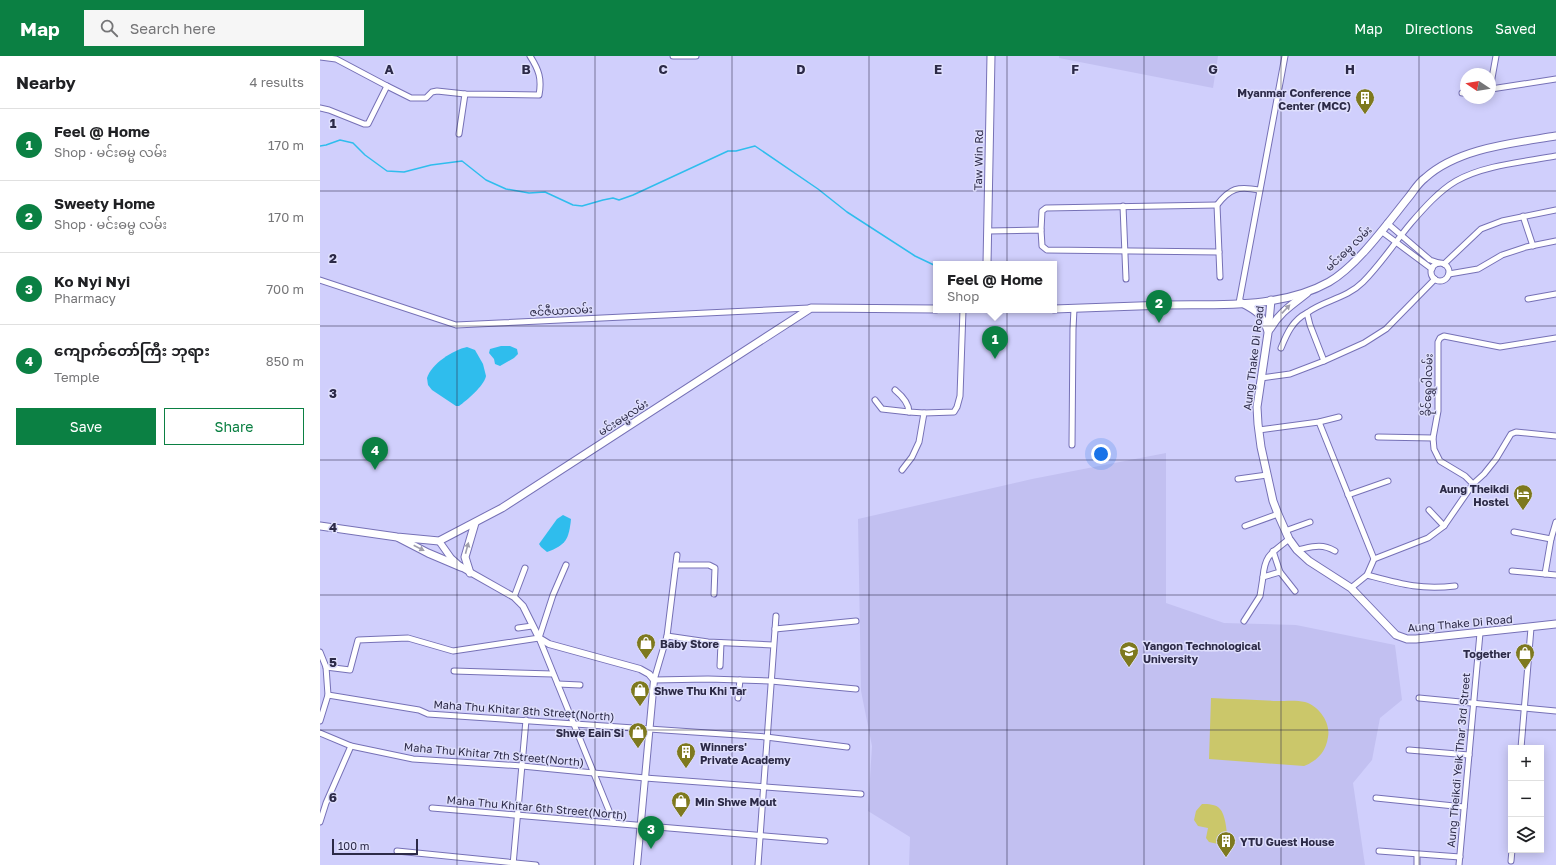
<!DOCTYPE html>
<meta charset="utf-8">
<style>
body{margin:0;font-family:"Golos Text","Noto Sans Myanmar",sans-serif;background:#f6f6f6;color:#202124}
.controls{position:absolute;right:12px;bottom:12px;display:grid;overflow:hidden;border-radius:0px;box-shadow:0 2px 10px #0003}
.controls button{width:36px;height:36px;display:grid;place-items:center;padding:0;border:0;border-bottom:1px solid #e0e0e0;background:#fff;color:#202124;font:20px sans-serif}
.compass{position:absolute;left:1140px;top:12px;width:36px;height:36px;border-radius:50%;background:#fff;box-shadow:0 2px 10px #0003;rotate:282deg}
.scale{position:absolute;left:12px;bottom:10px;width:86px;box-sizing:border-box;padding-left:4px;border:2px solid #2c2a47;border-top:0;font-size:11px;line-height:14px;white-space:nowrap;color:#2c2a47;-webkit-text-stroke:3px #dedefc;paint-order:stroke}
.you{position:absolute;left:781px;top:398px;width:14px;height:14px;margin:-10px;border:3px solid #fff;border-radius:50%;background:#1a73e8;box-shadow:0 0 0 6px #1a73e833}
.badge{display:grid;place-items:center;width:26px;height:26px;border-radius:50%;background:#0b8043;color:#fff;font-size:13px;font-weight:700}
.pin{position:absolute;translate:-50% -33px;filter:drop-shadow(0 1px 2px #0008)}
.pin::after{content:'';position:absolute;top:21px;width:14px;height:12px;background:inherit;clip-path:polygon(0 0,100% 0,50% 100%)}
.popup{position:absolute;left:613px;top:205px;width:124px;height:52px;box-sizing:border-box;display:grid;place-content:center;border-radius:0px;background:#fff;filter:drop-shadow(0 1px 3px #0005);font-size:13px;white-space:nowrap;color:#757577}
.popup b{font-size:15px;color:#202124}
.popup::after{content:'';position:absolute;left:50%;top:100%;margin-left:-8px;border:8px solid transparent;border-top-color:#fff}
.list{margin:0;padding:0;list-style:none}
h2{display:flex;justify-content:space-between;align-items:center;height:52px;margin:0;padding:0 16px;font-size:17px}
h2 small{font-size:13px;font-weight:400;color:#757577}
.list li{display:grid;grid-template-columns:26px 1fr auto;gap:12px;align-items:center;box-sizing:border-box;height:72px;padding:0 16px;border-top:1px solid #e0e0e0}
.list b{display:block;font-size:15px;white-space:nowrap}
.list p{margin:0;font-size:13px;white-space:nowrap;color:#757577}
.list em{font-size:13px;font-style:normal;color:#757577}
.actions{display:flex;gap:8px;padding:12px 16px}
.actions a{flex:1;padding:9px 0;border:1px solid #0b8043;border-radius:0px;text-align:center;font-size:14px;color:#0b8043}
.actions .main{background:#0b8043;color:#fff}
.icon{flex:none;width:22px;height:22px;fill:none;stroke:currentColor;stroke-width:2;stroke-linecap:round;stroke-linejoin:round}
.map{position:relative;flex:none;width:1236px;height:809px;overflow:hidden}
header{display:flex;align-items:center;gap:24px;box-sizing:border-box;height:56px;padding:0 20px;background:#0b8043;color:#fff}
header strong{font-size:19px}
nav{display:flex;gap:22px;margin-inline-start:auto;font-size:14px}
.search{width:280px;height:36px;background:#f6f6f6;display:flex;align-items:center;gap:10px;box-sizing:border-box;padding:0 14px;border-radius:0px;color:#757577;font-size:15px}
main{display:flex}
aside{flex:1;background:#fff}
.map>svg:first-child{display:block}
.built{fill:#c2c0f1}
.green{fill:#cbc76a}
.water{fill:#2fbded}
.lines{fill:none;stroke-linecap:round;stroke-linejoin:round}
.stream{stroke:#2fbded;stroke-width:1.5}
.minor-casing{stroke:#7671b6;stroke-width:7}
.tertiary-casing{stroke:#7671b6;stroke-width:8}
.secondary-casing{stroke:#7671b6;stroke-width:9}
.minor{stroke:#fff;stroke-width:5}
.tertiary{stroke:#fff;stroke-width:6}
.secondary{stroke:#fff;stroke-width:7}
.oneway{fill:#a09fac}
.grid{fill:none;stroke:#2c2a47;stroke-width:1;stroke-opacity:0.55}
.labels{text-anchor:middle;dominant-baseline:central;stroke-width:3;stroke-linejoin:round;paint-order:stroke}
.poi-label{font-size:11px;font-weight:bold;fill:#2c2a47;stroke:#dedefc;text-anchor:start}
.street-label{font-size:11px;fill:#2c2a47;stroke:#dedefc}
.grid-label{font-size:13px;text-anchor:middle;font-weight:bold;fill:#2c2a47;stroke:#dedefc;stroke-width:3;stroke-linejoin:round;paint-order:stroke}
</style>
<header>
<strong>Map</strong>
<div class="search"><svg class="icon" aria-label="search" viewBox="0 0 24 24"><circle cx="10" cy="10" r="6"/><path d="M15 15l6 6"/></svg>Search here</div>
<nav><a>Map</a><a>Directions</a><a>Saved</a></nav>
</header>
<main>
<aside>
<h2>Nearby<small>4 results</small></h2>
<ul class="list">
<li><span class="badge">1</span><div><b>Feel @ Home</b><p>Shop · မင်းဓမ္မ လမ်း</p></div><em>170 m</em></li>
<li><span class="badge">2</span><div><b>Sweety Home</b><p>Shop · မင်းဓမ္မ လမ်း</p></div><em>170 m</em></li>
<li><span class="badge">3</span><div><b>Ko Nyi Nyi</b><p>Pharmacy</p></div><em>700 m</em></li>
<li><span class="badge">4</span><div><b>ကျောက်တော်ကြီး ဘုရား</b><p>Temple</p></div><em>850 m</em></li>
</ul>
<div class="actions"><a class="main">Save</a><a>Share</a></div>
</aside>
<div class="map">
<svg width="1236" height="809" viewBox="0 0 1236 809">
<rect width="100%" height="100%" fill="#d0cffc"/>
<!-- built -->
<g class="built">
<polygon points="739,0 898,0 893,32 739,2"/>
<polygon points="846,397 846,547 904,567 976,569 1075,589 1082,644 1060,662 1052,704 1033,727 1045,809 589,809 590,781 548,755 552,690 541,635 538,463 712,423"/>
</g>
<!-- green -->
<g class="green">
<path d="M 891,642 C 913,643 935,644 958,645 C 966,645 977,644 985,646 C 999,650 1011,667 1008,681 C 1006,696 997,705 984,710 L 889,703 Z"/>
<path d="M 882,748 C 888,748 896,748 900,753 C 905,758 907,774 907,781 L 898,788 L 889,786 L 886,782 L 888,772 L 878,770 L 874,764 L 876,755 Z"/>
</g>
<!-- water -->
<g class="water">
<polygon points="181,290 190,290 197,293 198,298 194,302 180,310 175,308 174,303 169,297 170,293"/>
<path d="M 147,291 L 155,294 L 163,308 L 166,320 C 164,330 147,344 139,350 L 136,350 L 112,334 L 108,329 L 107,322 C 111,308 133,294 147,291 Z"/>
<path d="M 243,459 L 251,463 C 249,483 246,489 227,496 L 221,491 L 219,488 L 237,463 Z"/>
</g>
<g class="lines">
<!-- stream -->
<polyline class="stream" points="0,90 6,89 20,84 33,87 45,99 67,115 84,116 111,109 142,105 166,124 186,133 209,137 225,136 253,149 262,150 283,144 293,142 299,144 313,139 408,95 416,95 435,90 498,133 527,156 595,200 616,210"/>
<defs>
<g id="minor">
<polyline points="353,0 376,0"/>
<path d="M 0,1 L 16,3 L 67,30 L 91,42 L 106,42 L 112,36 L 117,35 L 145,38 L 219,39 C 222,23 219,14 210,0"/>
<polyline points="1170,33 1176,0"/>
<polyline points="1171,33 1236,23"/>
<polyline points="1142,37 1146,37"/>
<polyline points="0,52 9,54 44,68 48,68 67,30"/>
<polyline points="139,78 145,38"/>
<polyline points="803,150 806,223"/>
<polyline points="1203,160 1213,190"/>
<polyline points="1067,167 1110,204 1119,207"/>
<polyline points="721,174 722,155 726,152 897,149"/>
<polyline points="668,175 721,174 722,190 727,194 899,196"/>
<polyline points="1061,175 1112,213"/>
<circle cx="1120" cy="216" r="9"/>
<polyline points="1124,208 1161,173 1182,165 1236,154"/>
<polyline points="1129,218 1158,213 1182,199 1206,191 1236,185"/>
<path d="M 900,221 L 897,149 C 910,132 918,130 939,134"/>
<polyline points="0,224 136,269 489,252"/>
<polyline points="1208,243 1236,238"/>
<polyline points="919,247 965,0"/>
<path d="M 961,292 C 967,277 973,264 987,257"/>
<path d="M 1004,305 L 990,269 L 987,257 C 1004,244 1026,243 1043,226 C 1061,208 1075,186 1091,167 C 1104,152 1119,135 1136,125 C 1164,109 1204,106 1236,100"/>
<polyline points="941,322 970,318 1004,305 1044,287 1066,273 1115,223"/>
<path d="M 575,334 C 581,339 589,347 589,356 L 604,357"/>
<polyline points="555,344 562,353 589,356"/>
<polyline points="999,366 1054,503"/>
<polyline points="939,374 999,366 1019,361"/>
<polyline points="1058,381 1113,382"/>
<polyline points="752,389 753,273 754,253"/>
<polyline points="582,414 592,401 599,386 604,357 634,356 637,351 640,340 643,254"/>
<polyline points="918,423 947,419"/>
<polyline points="1153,428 1145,420 1120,405 1114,393 1113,382 1118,355 1118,286 1120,282 1124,280 1180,291 1236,282"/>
<polyline points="1028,439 1068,425"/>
<polyline points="1109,454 1124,470"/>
<polyline points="925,470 958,458"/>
<polyline points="965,475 990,466"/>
<polyline points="1194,476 1231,483"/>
<path d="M 977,494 C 992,491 1001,487 1015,495"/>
<polyline points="953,495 960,516 975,535"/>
<polyline points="357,499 347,580 334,624 388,623 451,625 536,633"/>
<polyline points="356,509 389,509 395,512 394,538"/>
<polyline points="1192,515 1236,519"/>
<polyline points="1225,518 1231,483 1236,466"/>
<path d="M 1047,519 C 1081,528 1100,534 1135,530"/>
<path d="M 943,521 C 945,498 952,497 969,483"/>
<polyline points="1031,532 1047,519 1054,503 1108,482 1124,470 1153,428 1164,418 1176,403 1191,378 1196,376 1236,380"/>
<polyline points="194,541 205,512"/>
<polyline points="924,565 940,540 943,521 960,516"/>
<polyline points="198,572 212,570"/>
<polyline points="455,573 536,565"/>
<polyline points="347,580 388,586 453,589"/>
<polyline points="219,582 294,767"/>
<polyline points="219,582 233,539 246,509"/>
<polyline points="0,596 6,611 8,639 0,665"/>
<polyline points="400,610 401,587"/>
<polyline points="6,611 30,614 38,584 88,582 133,595 219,582"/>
<polyline points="134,615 233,618"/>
<polyline points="238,628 260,629"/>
<polyline points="8,639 99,654 108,658 446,681 527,691"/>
<polyline points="418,642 420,624"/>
<polyline points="1099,642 1236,655"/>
<polyline points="0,677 31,690 93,703 202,710 325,722 541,738"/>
<polyline points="1201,692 1211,572"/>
<polyline points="1089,694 1149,699"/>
<polyline points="1056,742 1144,751"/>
<polyline points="112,752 505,785"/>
<polyline points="0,766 6,747 31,690"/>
<polyline points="77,795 216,809"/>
<polyline points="1059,795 1140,801"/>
<polyline points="1191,805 1192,794"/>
<polyline points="193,809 206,664"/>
<polyline points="438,809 456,560"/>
<polyline points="1097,809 1097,799"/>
<polyline points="1139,809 1160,577"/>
</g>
<polyline id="tertiary" points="119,485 131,502 141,511 194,541 203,550 219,582 229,588 320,613 329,618 334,624 317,809"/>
<g id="secondary">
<polyline points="667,208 671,0"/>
<polyline points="951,244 948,277 937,351 938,368 941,391 953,445 958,458 969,483 977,494 989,505 1031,532 1076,579 1087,583 1096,583 1236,568"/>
<path d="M 922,247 C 937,255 942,258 948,275"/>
<path d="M 734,253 C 771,252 809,250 846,249 C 899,248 961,253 1009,226 C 1037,210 1067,168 1088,142 C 1093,136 1098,127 1105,122 C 1138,92 1194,87 1236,80"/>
<path d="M 950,273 C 960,256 972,249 987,237"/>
<polyline points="0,470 77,481 119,485 182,452 491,252 616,253"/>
<polyline points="79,482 108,497 141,511"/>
<polyline points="150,517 145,501 155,467"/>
</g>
</defs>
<!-- minor casing -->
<use href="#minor" class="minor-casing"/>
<!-- tertiary casing -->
<use href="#tertiary" class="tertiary-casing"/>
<!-- secondary casing -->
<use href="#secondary" class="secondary-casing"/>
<!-- minor -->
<use href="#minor" class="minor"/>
<!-- tertiary -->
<use href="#tertiary" class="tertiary"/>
<!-- secondary -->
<use href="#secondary" class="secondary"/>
</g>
<!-- one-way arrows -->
<defs><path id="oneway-solid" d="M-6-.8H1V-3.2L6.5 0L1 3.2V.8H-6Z"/></defs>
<g class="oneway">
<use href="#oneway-solid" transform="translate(966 253) rotate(-47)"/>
<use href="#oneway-solid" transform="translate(99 492) rotate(27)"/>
<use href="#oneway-solid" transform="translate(147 492) rotate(-75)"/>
</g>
<!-- grid -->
<path class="grid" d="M 137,0 L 137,809M 275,0 L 275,809M 412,0 L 412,809M 549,0 L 549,809M 687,0 L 687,809M 824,0 L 824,809M 961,0 L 961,809M 1099,0 L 1099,809M 0,135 L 1236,135M 0,270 L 1236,270M 0,404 L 1236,404M 0,539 L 1236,539M 0,674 L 1236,674"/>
<!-- icons -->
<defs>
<symbol id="building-pin" viewBox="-11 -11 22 30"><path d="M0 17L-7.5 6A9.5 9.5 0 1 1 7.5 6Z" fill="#7e791e" stroke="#dedefc"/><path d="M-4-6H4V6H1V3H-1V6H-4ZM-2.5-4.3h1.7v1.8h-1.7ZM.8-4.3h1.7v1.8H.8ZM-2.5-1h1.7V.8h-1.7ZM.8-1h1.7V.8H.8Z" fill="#fff"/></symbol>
<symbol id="hotel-pin" viewBox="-11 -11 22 30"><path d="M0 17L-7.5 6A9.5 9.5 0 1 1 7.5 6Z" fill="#7e791e" stroke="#dedefc"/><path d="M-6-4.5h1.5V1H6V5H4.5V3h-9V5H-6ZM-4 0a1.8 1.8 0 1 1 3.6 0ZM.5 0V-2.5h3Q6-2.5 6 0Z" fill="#fff"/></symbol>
<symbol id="shop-pin" viewBox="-11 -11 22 30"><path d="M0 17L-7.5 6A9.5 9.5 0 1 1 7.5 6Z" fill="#7e791e" stroke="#dedefc"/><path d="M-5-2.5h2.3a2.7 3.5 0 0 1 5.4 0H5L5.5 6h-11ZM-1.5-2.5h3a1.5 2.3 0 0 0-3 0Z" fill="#fff"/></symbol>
<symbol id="university-pin" viewBox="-11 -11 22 30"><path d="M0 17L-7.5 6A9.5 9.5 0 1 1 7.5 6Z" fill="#7e791e" stroke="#dedefc"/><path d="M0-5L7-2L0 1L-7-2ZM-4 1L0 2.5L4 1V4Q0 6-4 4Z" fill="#fff"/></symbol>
</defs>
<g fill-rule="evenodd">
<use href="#building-pin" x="1034" y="31" width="22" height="30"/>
<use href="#hotel-pin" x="1192" y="427" width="22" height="30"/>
<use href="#shop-pin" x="315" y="576" width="22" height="30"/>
<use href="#university-pin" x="798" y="584" width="22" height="30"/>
<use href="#shop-pin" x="1194" y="586" width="22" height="30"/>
<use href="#shop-pin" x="309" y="623" width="22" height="30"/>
<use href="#shop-pin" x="307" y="665" width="22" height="30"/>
<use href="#building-pin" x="355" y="685" width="22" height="30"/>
<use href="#shop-pin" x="350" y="734" width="22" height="30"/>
<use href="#building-pin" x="895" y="774" width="22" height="30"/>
</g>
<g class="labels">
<!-- poi labels -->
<g class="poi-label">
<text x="1031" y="36" text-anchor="end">Myanmar Conference<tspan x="1031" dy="13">Center (MCC)</tspan></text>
<text x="1189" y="432" text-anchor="end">Aung Theikdi<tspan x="1189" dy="13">Hostel</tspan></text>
<text x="340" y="587">Baby Store</text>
<text x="823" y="589">Yangon Technological<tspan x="823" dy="13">University</tspan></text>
<text x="1191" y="597" text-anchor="end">Together</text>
<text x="334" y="634">Shwe Thu Khi Tar</text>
<text x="304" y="676" text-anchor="end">Shwe Eain Si</text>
<text x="380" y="690">Winners'<tspan x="380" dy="13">Private Academy</tspan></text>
<text x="375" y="745">Min Shwe Mout</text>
<text x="920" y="785">YTU Guest House</text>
</g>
<!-- street labels -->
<g class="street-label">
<text transform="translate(658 104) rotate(-89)">Taw Win Rd</text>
<text transform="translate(1028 192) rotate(-44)">မင်းဓမ္မ လမ်း</text>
<text transform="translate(241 254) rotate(-3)">ဇင်ဇီယာလမ်း</text>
<text transform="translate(933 302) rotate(-83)">Aung Thake Di Road</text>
<text transform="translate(1107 329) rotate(-88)">ခိုင်ရွှေဝါလမ်း</text>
<text transform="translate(303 361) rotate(-33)">မင်းဓမ္မလမ်း</text>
<text transform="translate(1140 567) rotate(-5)">Aung Thake Di Road</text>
<text transform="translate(204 654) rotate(4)">Maha Thu Khitar 8th Street(North)</text>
<text transform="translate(174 698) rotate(5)">Maha Thu Khitar 7th Street(North)</text>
<text transform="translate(1138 704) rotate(-85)">Aung Theikdi Yeik Thar 3rd Street</text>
<text transform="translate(217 751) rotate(5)">Maha Thu Khitar 6th Street(North)</text>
</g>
</g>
<g class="grid-label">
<text x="69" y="18">A</text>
<text x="206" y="18">B</text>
<text x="343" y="18">C</text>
<text x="481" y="18">D</text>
<text x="618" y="18">E</text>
<text x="755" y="18">F</text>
<text x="893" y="18">G</text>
<text x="1030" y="18">H</text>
<text x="13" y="72">1</text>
<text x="13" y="207">2</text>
<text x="13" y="342">3</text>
<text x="13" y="476">4</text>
<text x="13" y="611">5</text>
<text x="13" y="746">6</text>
</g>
</svg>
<div class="controls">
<button>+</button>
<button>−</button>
<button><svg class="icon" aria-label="layers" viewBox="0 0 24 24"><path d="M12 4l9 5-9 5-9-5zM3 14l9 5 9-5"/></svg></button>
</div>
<svg class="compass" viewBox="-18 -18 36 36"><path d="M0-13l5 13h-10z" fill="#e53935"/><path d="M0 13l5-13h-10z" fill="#757577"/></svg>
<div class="scale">100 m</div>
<div class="you"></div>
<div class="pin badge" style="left:675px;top:303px">1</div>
<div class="popup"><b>Feel @ Home</b>Shop</div>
<div class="pin badge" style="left:839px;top:267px">2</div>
<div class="pin badge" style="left:331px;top:793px">3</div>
<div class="pin badge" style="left:55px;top:414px">4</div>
</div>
</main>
